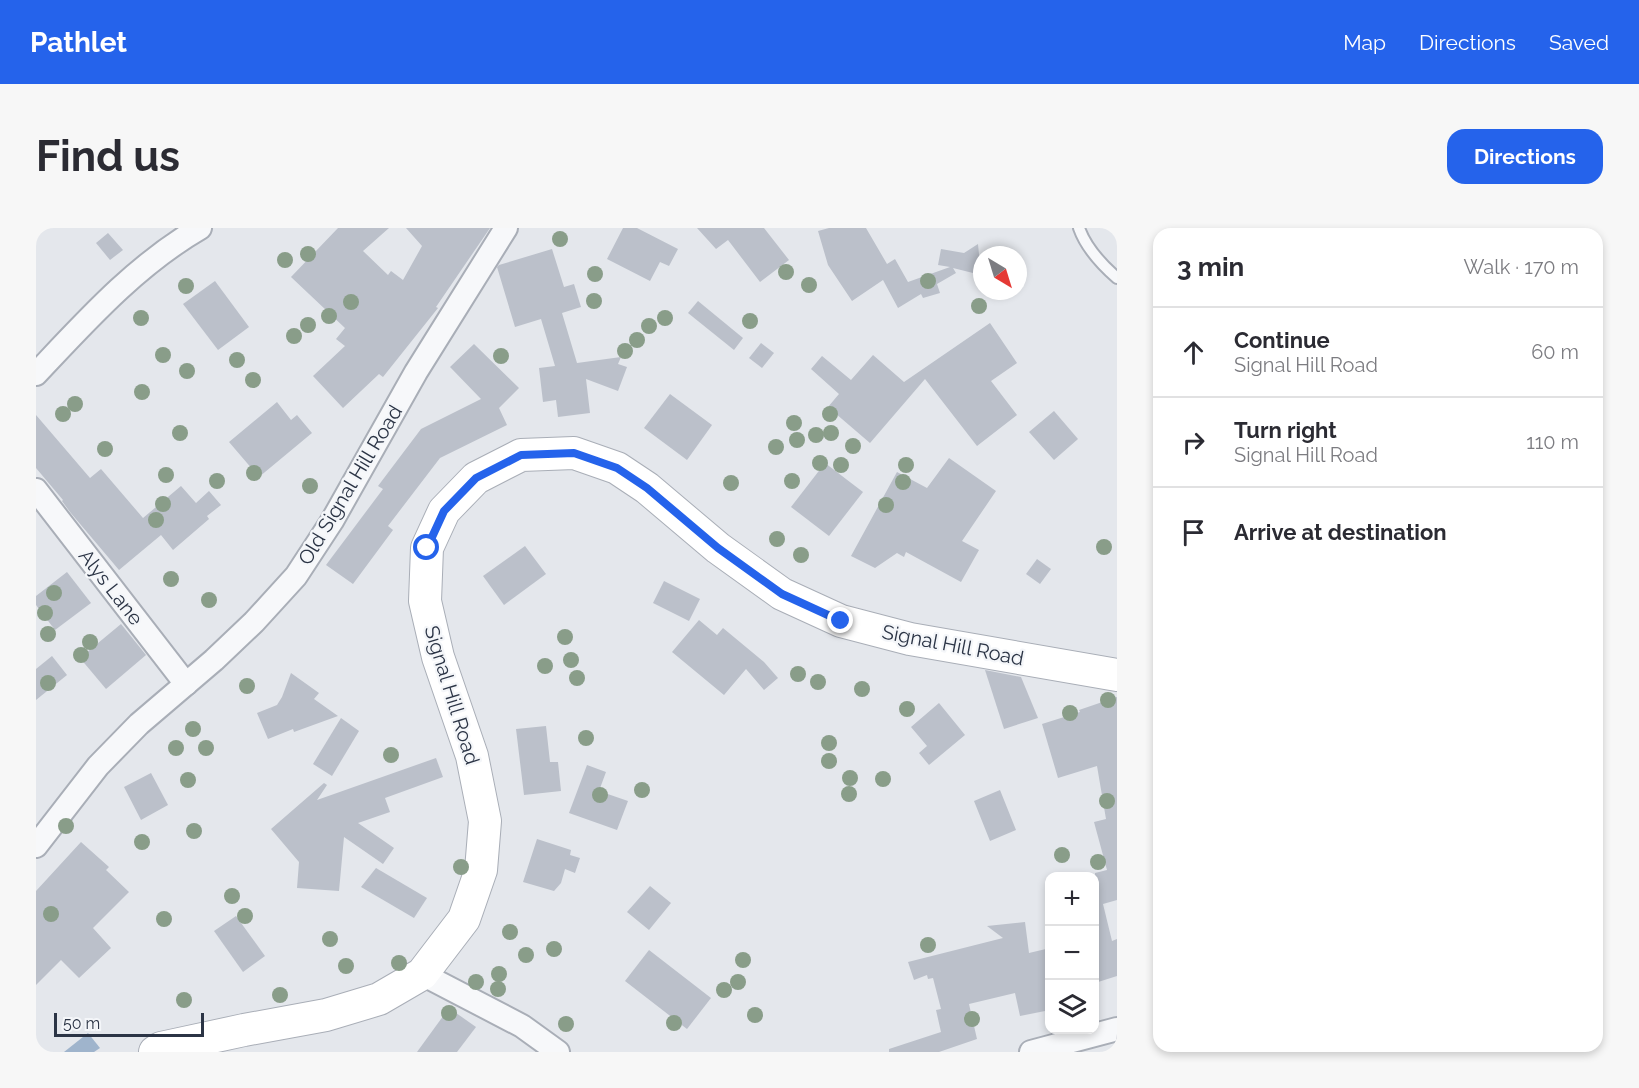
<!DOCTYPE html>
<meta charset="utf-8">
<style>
body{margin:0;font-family:Raleway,sans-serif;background:#f7f7f7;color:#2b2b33}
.controls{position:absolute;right:18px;bottom:18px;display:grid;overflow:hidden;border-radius:12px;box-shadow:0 3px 9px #0003}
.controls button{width:54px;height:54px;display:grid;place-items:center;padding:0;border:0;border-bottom:2px solid #e1e1e2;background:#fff;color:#2b2b33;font:30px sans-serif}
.compass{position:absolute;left:937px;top:18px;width:54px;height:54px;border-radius:50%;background:#fff;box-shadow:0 3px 9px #0003;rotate:142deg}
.scale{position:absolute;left:18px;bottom:15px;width:150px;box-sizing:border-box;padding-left:6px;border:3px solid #2b3445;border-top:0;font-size:16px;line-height:21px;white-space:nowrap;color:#2b3445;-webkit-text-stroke:4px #f4f6f9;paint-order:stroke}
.stop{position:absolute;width:18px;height:18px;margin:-14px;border:4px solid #2563eb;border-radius:50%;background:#fff}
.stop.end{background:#2563eb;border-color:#fff;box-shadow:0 2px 6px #0008}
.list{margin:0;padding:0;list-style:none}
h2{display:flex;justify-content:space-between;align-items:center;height:78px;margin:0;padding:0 24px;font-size:26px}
h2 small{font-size:20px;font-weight:400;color:#7c7c81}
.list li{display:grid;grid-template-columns:39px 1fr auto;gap:18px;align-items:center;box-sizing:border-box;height:90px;padding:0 24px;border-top:2px solid #e1e1e2}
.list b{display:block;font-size:22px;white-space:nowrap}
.list p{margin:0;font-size:20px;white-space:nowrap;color:#7c7c81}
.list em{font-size:20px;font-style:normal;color:#7c7c81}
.icon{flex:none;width:33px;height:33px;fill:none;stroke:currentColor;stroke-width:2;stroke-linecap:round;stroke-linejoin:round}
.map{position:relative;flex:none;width:1081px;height:824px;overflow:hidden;border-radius:18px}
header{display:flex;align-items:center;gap:36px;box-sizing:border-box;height:84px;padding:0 30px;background:#2563eb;color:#fff}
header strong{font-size:28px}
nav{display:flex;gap:33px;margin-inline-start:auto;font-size:21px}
.intro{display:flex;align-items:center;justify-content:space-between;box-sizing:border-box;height:144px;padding:0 36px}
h1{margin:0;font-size:42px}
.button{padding:15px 27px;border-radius:18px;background:#2563eb;color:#fff;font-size:21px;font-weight:700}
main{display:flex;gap:36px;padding:0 36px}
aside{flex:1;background:#fff;border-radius:18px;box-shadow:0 3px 9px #0003}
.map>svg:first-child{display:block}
.water{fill:#9fb4cc}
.building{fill:#bbc0ca}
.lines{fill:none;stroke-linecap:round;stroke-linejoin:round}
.service-casing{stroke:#a9aeb7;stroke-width:14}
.minor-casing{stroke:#a9aeb7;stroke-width:26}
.secondary-casing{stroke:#a9aeb7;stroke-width:34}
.service{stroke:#f7f8fa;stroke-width:10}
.minor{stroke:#f7f8fa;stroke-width:22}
.secondary{stroke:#fff;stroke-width:32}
.tree{fill:#899d89}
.route{stroke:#2563eb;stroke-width:8}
.labels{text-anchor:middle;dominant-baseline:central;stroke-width:4.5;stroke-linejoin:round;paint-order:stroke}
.street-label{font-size:20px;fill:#2b3445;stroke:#f4f6f9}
</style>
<header>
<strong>Pathlet</strong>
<nav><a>Map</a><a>Directions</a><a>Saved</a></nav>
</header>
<div class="intro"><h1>Find us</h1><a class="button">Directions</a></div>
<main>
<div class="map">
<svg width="1081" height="824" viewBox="0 0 1081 824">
<rect width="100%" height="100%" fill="#e4e7ec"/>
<!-- water -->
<polygon class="water" points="52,805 64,820 58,824 28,824"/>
<!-- building -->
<g class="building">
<polygon points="302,0 353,0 327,23 352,47 355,43 367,52 386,18 370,0 454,0 400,79 402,80 347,149 343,146 307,180 277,148 309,118 300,111 309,100 255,49"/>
<polygon points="587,0 601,0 642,21 633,38 624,34 614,53 571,31"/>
<polygon points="661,0 728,0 753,32 724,54 692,12 680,21"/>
<polygon points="793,0 830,0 851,36 859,31 872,54 914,39 902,37 905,21 928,25 942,16 945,47 917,40 920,45 901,56 904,65 887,70 885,66 862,80 847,52 816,73 792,37 782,3"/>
<polygon points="72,5 87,22 74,32 60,15"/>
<polygon points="516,21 528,59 538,56 545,79 526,85 541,135 585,129 582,136 591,139 582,163 550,151 554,185 522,189 520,172 507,174 503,140 519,138 505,91 479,99 461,39 463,37"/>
<polygon points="179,53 213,99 182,122 147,76"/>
<polygon points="662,73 707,110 698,122 652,85"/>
<polygon points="954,95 981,135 955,153 981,187 941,218 889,151 834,215 792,179 803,166 775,141 786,128 815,152 837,127 868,154"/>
<polygon points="725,115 738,125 726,140 713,130"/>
<polygon points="438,116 483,160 463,180 471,197 404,230 352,298 357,302 317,356 290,337 347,261 342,258 385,201 445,171 414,139"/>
<polygon points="634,166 676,197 651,232 608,200"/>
<polygon points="241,174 255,192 261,187 276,205 223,249 193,214"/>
<polygon points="1018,183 1042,211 1018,232 993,204"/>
<polygon points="0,187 54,250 65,241 107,290 145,258 160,275 173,263 185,277 171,288 173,291 137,322 125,307 83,342 34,284 26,273 27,272 0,240"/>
<polygon points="913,230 960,263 926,313 943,322 925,354 870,324 868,329 861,325 839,340 815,328 861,244 891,260"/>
<polygon points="789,235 827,264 793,308 755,279"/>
<polygon points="489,318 510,346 468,377 447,348"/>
<polygon points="1001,331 1015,341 1004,356 990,346"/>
<polygon points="31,344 55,375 19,402 0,377 0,368"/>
<polygon points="628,353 664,371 653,393 617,375"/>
<polygon points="663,392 681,407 687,400 728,434 742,450 728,462 710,441 688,467 636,424"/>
<polygon points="85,396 110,427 70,461 44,430"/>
<polygon points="16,428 31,447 0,472 0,441"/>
<polygon points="949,442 985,449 1002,490 968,501"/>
<polygon points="255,445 283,465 278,471 302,488 258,504 257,501 232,511 221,485 241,477 246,469"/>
<polygon points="1081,469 1081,672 1067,676 1076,713 1081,711 1081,748 1059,755 1059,645 1071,642 1058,594 1070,591 1061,538 1022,550 1006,496 1044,484 1043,482"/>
<polygon points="903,475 929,507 893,537 883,525 891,518 875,499"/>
<polygon points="305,490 323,503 296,548 277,536"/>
<polygon points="510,498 514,534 522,534 525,563 488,567 480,501"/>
<polygon points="400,530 407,549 349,570 354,584 322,595 358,620 347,636 308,609 303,663 261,660 263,634 235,601 288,555 291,557 281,572"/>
<polygon points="551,537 570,544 563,563 592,573 581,602 533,585"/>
<polygon points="115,545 132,577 105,592 88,559"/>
<polygon points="964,562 980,602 954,613 938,573"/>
<polygon points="501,611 535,622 534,627 544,630 539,645 529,641 525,655 518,663 487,654"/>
<polygon points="45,614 73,639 70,642 93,664 57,700 75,720 43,750 25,732 0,757 0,663"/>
<polygon points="340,640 391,670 378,690 325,659"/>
<polygon points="614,658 635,675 613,702 591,684"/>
<polygon points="200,688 229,728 207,744 178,703"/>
<polygon points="989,694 993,725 1014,720 1014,782 984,788 979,765 933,776 941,811 903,824 853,824 853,821 905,804 900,782 905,781 897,750 892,751 891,747 878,752 872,734 967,710 951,698"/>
<polygon points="613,722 675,770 651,801 589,753"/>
<polygon points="413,780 440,799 421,824 381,824"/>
</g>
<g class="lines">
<defs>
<path id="service" d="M 1043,0 C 1050,20 1065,36 1081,50"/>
<g id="minor">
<path d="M 0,146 C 50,93 100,37 164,0"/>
<polyline points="0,262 150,456"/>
<polyline points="0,618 62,538 103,496 178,432 218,394 260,348 296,293 380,144 470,0"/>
<polyline points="386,746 486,798 522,824"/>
<polyline points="995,824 1081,801"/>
</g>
<polyline id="secondary" points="119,824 125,820 208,802 290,787 343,771 386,746 428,691 445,642 449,593 436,528 402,429 389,373 391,320 408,283 440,250 485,227 538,225 581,240 611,260 682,320 746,366 805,393 874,411 1081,447"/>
</defs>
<!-- service casing -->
<use href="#service" class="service-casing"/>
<!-- minor casing -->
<use href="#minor" class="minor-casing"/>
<!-- secondary casing -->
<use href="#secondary" class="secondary-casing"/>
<!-- service -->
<use href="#service" class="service"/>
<!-- minor -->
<use href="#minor" class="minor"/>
<!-- secondary -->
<use href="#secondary" class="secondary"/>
</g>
<!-- trees -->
<g class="tree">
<circle cx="524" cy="11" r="8"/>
<circle cx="272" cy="26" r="8"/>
<circle cx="249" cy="32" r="8"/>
<circle cx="750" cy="44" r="8"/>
<circle cx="559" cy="46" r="8"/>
<circle cx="892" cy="53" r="8"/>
<circle cx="773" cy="57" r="8"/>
<circle cx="150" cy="58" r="8"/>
<circle cx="558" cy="73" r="8"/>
<circle cx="315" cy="74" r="8"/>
<circle cx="943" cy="78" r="8"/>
<circle cx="293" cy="88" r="8"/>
<circle cx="105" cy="90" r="8"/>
<circle cx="629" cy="90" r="8"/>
<circle cx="714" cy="93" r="8"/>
<circle cx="272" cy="97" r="8"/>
<circle cx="613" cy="98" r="8"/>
<circle cx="258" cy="108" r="8"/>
<circle cx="601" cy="112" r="8"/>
<circle cx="589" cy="123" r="8"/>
<circle cx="127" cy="127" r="8"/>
<circle cx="465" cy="128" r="8"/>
<circle cx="201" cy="132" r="8"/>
<circle cx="151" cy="143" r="8"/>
<circle cx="217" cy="152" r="8"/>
<circle cx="106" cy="164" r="8"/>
<circle cx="39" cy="176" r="8"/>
<circle cx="27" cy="186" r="8"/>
<circle cx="794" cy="186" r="8"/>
<circle cx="758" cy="195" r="8"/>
<circle cx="144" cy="205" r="8"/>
<circle cx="795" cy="205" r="8"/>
<circle cx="780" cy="207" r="8"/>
<circle cx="761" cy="212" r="8"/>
<circle cx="817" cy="218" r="8"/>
<circle cx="740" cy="219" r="8"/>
<circle cx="69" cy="221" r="8"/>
<circle cx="784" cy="235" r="8"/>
<circle cx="805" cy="237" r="8"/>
<circle cx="870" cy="237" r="8"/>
<circle cx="218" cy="245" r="8"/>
<circle cx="130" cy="247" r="8"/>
<circle cx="181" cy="253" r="8"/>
<circle cx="756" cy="253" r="8"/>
<circle cx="867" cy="254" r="8"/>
<circle cx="695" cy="255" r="8"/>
<circle cx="274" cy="258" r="8"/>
<circle cx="127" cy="276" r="8"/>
<circle cx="850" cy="277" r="8"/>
<circle cx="120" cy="292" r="8"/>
<circle cx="741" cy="311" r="8"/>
<circle cx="1068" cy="319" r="8"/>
<circle cx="765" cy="327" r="8"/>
<circle cx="135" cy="351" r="8"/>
<circle cx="18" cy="365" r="8"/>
<circle cx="173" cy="372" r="8"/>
<circle cx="9" cy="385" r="8"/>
<circle cx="12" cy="406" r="8"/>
<circle cx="529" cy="409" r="8"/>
<circle cx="54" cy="414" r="8"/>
<circle cx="45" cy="427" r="8"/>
<circle cx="535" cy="432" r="8"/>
<circle cx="509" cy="438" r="8"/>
<circle cx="762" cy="446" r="8"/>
<circle cx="541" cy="450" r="8"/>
<circle cx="782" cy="454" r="8"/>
<circle cx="12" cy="455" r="8"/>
<circle cx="211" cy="458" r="8"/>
<circle cx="826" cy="461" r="8"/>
<circle cx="1072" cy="472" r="8"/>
<circle cx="871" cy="481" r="8"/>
<circle cx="1034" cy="485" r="8"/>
<circle cx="157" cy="501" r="8"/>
<circle cx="550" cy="510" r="8"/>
<circle cx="793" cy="515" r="8"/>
<circle cx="140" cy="520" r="8"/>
<circle cx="170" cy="520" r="8"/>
<circle cx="355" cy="527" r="8"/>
<circle cx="793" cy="533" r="8"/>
<circle cx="814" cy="550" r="8"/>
<circle cx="847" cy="551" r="8"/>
<circle cx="152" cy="552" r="8"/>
<circle cx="606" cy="562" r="8"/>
<circle cx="813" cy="566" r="8"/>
<circle cx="564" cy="567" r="8"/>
<circle cx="1071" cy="573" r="8"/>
<circle cx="30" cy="598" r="8"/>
<circle cx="158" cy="603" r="8"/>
<circle cx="106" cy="614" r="8"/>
<circle cx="1026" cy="627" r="8"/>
<circle cx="1062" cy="634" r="8"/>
<circle cx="425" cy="639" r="8"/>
<circle cx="196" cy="668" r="8"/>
<circle cx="15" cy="686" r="8"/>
<circle cx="209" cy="688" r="8"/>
<circle cx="128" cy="691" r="8"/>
<circle cx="474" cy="704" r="8"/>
<circle cx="294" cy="711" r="8"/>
<circle cx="892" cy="717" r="8"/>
<circle cx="518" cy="721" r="8"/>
<circle cx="490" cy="727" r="8"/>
<circle cx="707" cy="732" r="8"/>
<circle cx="363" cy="735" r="8"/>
<circle cx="310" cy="738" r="8"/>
<circle cx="463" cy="746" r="8"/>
<circle cx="440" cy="754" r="8"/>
<circle cx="702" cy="754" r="8"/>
<circle cx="462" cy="761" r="8"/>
<circle cx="688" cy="762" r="8"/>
<circle cx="244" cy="767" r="8"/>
<circle cx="148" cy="772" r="8"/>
<circle cx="413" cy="785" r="8"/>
<circle cx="719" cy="787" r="8"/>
<circle cx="936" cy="791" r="8"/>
<circle cx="638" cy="795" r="8"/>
<circle cx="530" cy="796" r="8"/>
</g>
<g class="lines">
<!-- route -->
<polyline class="route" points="391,320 408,283 440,250 485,227 538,225 581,240 611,260 682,320 746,366 805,393"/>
</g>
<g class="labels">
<!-- street labels -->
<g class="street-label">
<text transform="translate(314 257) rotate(-59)">Old Signal Hill Road</text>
<text transform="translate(75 359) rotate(52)">Alys Lane</text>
<text transform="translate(917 417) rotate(11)">Signal Hill Road</text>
<text transform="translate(416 467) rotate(73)">Signal Hill Road</text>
</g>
</g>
</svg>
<div class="controls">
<button>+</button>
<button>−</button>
<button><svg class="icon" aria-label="layers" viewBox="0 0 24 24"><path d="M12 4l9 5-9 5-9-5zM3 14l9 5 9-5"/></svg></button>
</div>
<svg class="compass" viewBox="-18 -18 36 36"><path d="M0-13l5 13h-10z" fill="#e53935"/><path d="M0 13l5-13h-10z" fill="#7c7c81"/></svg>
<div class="scale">50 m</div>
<div class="stop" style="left:391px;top:320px"></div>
<div class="stop end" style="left:805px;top:393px"></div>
</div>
<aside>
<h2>3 min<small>Walk · 170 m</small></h2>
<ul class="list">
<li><svg class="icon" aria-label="ahead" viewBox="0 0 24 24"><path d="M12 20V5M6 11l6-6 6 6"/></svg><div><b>Continue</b><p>Signal Hill Road</p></div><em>60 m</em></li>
<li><svg class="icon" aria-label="right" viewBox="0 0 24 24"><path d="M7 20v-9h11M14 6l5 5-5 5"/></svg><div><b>Turn right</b><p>Signal Hill Road</p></div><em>110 m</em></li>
<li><svg class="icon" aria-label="arrive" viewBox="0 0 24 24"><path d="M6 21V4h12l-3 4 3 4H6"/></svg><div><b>Arrive at destination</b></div></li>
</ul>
</aside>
</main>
